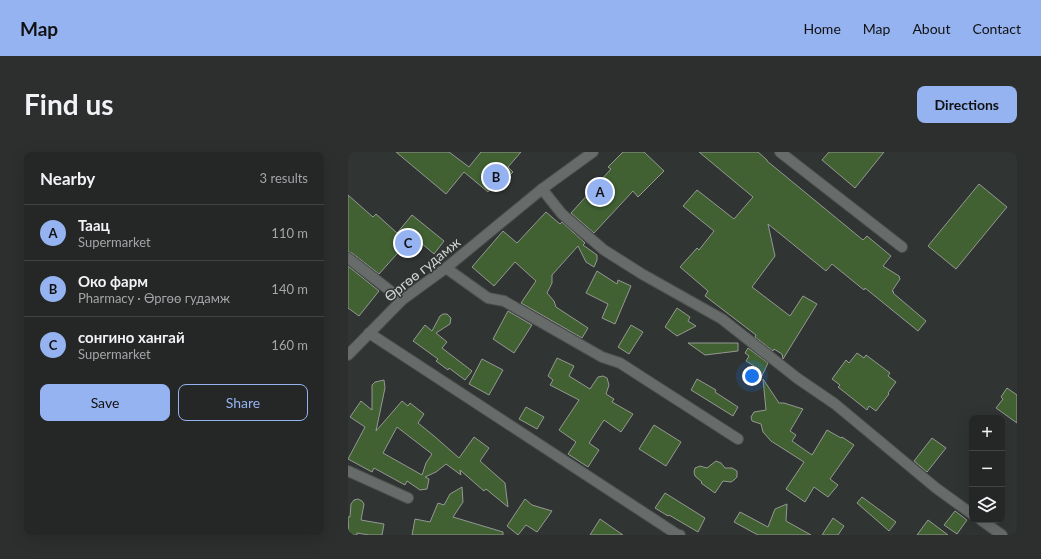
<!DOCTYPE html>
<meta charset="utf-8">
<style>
body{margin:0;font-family:Lato,sans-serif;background:#2c2f2e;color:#f1f3f6}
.controls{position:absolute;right:12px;bottom:12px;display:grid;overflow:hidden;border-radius:8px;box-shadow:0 4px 16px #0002}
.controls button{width:36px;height:36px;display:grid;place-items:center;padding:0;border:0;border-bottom:1px solid #414443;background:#242726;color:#f1f3f6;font:20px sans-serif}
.you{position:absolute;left:404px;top:224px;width:14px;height:14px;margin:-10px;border:3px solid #fff;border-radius:50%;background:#1a73e8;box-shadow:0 0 0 6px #1a73e833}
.badge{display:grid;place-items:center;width:26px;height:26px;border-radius:50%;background:#95b2f1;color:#111;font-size:13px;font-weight:700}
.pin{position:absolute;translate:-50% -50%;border:2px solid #fff;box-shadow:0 1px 4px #0006}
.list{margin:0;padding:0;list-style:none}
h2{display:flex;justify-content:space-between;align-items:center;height:52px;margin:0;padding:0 16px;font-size:17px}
h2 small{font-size:13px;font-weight:400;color:#a3a5a7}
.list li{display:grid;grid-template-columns:26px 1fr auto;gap:12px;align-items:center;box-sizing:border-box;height:56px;padding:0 16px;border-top:1px solid #414443}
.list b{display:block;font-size:15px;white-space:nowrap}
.list p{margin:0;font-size:13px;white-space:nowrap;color:#a3a5a7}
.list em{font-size:13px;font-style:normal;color:#a3a5a7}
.actions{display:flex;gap:8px;padding:12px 16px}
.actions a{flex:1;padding:9px 0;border:1px solid #95b2f1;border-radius:8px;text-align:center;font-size:14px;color:#95b2f1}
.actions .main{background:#95b2f1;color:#111}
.icon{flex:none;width:22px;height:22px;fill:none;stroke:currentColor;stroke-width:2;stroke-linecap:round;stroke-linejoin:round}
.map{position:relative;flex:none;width:669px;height:383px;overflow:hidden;border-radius:8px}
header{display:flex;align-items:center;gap:24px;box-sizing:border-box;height:56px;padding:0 20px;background:#95b2f1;color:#111}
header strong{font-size:19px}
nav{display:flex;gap:22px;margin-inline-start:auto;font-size:14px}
.intro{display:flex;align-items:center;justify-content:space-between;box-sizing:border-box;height:96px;padding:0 24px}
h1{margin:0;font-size:28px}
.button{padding:10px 18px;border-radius:8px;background:#95b2f1;color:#111;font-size:14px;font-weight:700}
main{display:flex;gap:24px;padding:0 24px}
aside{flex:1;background:#242726;border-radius:8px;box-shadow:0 4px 16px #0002}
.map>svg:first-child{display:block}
.building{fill:#416133;stroke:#959894;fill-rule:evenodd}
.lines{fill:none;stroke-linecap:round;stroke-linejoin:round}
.minor-casing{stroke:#4c504e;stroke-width:12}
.minor{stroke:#676c6a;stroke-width:10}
.labels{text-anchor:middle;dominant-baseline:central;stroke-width:3;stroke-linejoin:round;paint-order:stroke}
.street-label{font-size:14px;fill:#d2d5d3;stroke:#303432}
</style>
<header>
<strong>Map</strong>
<nav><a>Home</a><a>Map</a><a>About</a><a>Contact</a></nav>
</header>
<div class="intro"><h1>Find us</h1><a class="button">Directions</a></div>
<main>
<aside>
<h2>Nearby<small>3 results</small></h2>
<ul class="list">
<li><span class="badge">A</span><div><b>Таац</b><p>Supermarket</p></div><em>110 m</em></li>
<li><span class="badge">B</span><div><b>Око фарм</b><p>Pharmacy · Өргөө гудамж</p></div><em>140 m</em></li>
<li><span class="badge">C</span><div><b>сонгино хангай</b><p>Supermarket</p></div><em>160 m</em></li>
</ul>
<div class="actions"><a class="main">Save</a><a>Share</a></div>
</aside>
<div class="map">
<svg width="669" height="383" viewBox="0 0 669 383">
<rect width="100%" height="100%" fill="#303432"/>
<!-- building -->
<g class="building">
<polygon points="48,0 101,0 121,15 133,0 173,0 160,15 165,20 152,33 148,30 140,40 116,20 98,42"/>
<polygon points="275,0 296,0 316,19 290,45 285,39 246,81 223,61 263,17 260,15"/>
<polygon points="351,0 410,0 419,8 419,9 515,88 519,84 543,104 535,114 551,124 552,127 544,139 546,140 545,141 578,169 570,179 517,136 516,138 484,112 478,119 420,72 427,104 404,135 442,164 455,144 469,152 435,207 434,202 426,197 425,199 407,185 408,183 357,144 360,139 332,115 349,96 351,98 366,79 335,54 349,38 386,67 405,45"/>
<polygon points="481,0 536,0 507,36 474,8"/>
<polygon points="631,32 659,55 608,117 580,94"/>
<polygon points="0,43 25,65 28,62 49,81 64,63 96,89 86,102 65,84 31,122 4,101 0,100"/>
<polygon points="198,60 212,72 214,70 237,91 235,93 249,103 249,108 246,115 238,110 230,94 204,123 204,131 199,141 206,149 208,155 240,176 234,186 173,151 188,129 167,110 146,134 124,115 155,79 169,91"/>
<polygon points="0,114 31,139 11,164 0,156"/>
<polygon points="249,119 269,132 270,128 283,134 267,172 254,166 260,152 238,141"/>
<polygon points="329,156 342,165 340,169 348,174 329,184 317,175"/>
<polygon points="160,159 184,173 166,201 145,187"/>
<polygon points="95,162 99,162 103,166 102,172 88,181 99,190 94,196 124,219 117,228 101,216 100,218 88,209 90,207 65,189 77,173 84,179 92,164"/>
<polygon points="283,173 295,180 281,202 270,195"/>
<polygon points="340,191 390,191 390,199 357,203"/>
<polygon points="400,196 420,211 411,230 400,221 406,214 398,209 401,204 397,201"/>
<polygon points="509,201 516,206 518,203 542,221 540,224 548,230 540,241 541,242 528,259 521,254 519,258 490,235 492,233 484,227 498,208 501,211"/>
<polygon points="209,206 226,214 221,224 242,237 250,225 255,224 259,226 261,233 258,242 266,247 264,250 285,262 273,280 256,268 241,291 251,298 240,315 220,302 228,290 211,278 231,248 202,233 205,228 200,224"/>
<polygon points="134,207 155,218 141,243 121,232"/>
<polygon points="349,227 368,238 367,240 390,255 385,264 343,238"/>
<polygon points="415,227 431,251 436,251 455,257 442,279 448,283 444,289 464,303 479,278 493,286 494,285 506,293 482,327 490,333 480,345 466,335 457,350 438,337 456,310 423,289 415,280 413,272 404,269 403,265 406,260 418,258"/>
<path d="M 36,228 L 37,236 L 28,279 L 54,249 L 60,254 L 62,251 L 76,262 L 70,271 L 86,284 L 111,306 L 126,285 L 141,296 L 132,309 L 157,331 L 160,355 L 138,337 L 136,339 L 112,318 L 113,323 L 98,312 L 88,320 L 77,325 L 81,327 L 79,337 L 72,338 L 59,329 L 57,333 L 26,316 L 24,320 L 0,307 L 17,275 L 2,265 L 13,249 L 24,258 L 24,233 L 27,230 ZM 49,275 L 84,302 L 78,311 L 74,323 L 35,301 Z"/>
<polygon points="659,236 669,243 669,271 648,256 655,247 653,245"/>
<polygon points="178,255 196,265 189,277 171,267"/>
<polygon points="306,273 333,290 318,314 291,297"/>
<polygon points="584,286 598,296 579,320 566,309"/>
<polygon points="368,309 373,311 377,316 384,316 389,319 389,325 386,328 383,330 375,329 367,341 353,331 354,330 347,324 346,320 347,316 352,314 359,316"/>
<polygon points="114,335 115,350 105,365 155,380 155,383 64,383 67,367 82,370 90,351 96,353 102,342"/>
<polygon points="317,341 357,366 350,380 321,363 320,364 307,356"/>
<polygon points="514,345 548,370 541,379 509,351"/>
<polygon points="10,347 14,349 16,352 13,368 36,372 34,383 21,383 9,381 9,383 1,383 0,365 2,365 3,352 6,348"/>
<polygon points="177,347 184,353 204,359 189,380 178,373 170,383 159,374"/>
<polygon points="439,352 438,369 463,383 410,383 386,370 392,360 420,375 427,357"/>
<polygon points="607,359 619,368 609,382 596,373"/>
<polygon points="485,366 496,374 490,383 474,383"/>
<polygon points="252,367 275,383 242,383"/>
<polygon points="580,368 600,383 569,383"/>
</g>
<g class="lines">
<defs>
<g id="minor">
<polyline points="432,0 554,95"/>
<polyline points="194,37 214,62 256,98 294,122 374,167 449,226 487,252 588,336 624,362"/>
<polyline points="0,106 54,148"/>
<polyline points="98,116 140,146 156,149 254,205 272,211 390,287"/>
<polyline points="21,181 330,383 332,383"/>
<polyline points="0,203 54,148 98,116 194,37 245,0"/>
<polyline points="0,319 60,346"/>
<polyline points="633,368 654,383"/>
</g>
</defs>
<!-- minor casing -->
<use href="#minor" class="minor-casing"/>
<!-- minor -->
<use href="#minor" class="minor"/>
</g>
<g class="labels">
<!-- street labels -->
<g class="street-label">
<text transform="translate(74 117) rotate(-39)">Өргөө гудамж</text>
</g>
</g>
</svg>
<div class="controls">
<button>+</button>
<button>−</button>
<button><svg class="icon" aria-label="layers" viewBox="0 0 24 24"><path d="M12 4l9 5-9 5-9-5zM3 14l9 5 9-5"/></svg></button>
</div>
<div class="you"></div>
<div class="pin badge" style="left:252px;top:40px">A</div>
<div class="pin badge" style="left:148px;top:25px">B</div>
<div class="pin badge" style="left:60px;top:91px">C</div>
</div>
</main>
